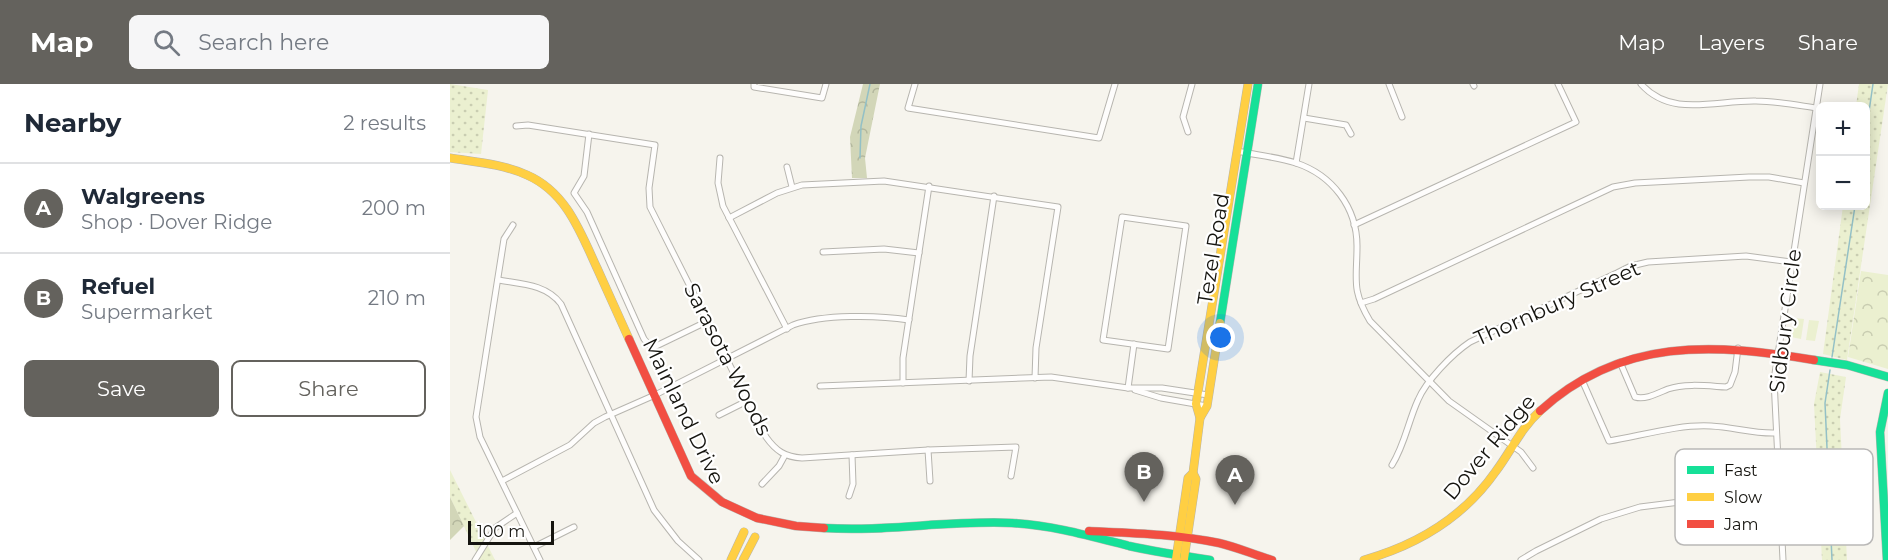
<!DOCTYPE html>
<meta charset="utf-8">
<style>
body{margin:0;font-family:Montserrat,sans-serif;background:#f6f6f7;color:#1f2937}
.controls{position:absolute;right:18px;top:18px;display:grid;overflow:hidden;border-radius:9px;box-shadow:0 3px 15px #0003}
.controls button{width:54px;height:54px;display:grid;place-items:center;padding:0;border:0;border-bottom:2px solid #e0e1e3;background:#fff;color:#1f2937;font:30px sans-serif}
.scale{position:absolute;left:18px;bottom:15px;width:86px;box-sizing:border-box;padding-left:6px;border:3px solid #15140f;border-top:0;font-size:16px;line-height:21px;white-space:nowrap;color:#15140f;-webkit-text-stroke:4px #fff;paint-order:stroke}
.you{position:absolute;left:771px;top:254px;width:21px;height:21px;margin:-15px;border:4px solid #fff;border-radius:50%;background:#1a73e8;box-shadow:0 0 0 9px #1a73e833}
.badge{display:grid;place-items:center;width:39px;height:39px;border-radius:50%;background:#64625d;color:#fff;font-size:20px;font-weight:700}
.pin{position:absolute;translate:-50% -50px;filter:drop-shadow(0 2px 3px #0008)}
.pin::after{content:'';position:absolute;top:32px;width:21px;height:18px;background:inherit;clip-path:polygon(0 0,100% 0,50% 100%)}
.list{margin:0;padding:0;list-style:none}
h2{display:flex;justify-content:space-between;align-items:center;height:78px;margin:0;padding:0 24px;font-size:26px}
h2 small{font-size:20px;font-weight:400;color:#747a83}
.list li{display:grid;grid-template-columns:39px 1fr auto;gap:18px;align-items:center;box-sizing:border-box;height:90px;padding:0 24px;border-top:2px solid #e0e1e3}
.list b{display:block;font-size:22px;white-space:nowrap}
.list p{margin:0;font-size:20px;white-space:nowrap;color:#747a83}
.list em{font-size:20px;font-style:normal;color:#747a83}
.actions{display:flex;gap:12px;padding:18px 24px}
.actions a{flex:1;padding:14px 0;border:2px solid #64625d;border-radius:9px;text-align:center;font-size:21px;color:#64625d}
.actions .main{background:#64625d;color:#fff}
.icon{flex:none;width:33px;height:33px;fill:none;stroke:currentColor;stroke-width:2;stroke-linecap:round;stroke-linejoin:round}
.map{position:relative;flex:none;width:1438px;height:476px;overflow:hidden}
header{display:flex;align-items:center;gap:36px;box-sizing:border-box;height:84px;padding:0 30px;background:#64625d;color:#fff}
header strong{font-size:28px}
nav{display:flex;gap:33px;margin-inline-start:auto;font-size:21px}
.search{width:420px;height:54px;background:#f6f6f7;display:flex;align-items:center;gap:15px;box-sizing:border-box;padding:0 21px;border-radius:9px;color:#747a83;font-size:22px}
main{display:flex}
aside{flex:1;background:#fff}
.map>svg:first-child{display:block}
.grass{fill:url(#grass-dots)}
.forest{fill:url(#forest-crowns)}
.park{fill:url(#park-crowns)}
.garden{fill:#ebf0d0}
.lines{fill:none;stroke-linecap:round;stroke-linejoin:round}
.stream{stroke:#93c0c6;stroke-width:1.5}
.street-casing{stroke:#b7b5af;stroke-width:7}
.fast-casing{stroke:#b7b5af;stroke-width:9}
.slow-casing{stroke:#b7b5af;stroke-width:9}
.jam-casing{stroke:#b7b5af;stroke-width:9}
.street{stroke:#fefdfc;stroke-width:5}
.fast{stroke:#16e098;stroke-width:8}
.slow{stroke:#ffcf43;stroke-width:8}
.jam{stroke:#f24e42;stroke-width:8}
.labels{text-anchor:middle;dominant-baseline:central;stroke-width:4.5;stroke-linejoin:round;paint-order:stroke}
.street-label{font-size:21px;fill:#15140f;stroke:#fff}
.key{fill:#fff;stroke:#b9b8b7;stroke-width:1.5}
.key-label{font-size:16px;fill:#15140f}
</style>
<header>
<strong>Map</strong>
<div class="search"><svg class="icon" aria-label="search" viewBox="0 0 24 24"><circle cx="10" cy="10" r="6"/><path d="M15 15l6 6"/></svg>Search here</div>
<nav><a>Map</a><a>Layers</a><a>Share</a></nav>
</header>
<main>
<aside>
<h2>Nearby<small>2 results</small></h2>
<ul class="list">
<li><span class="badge">A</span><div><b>Walgreens</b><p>Shop · Dover Ridge</p></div><em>200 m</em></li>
<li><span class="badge">B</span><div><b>Refuel</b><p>Supermarket</p></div><em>210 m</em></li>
</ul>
<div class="actions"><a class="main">Save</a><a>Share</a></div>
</aside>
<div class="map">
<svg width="1438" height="476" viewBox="0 0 1438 476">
<defs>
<pattern id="grass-dots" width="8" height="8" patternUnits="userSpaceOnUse" patternTransform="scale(1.5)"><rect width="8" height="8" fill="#ebf0d0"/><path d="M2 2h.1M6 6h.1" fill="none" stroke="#c9cdb1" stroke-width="1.8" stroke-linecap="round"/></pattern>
<pattern id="forest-crowns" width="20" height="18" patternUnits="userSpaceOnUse" patternTransform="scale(1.5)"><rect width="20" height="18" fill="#d2d6b8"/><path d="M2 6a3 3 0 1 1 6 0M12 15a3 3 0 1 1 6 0" fill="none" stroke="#b3b79d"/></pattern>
<pattern id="park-crowns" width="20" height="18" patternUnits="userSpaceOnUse" patternTransform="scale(1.5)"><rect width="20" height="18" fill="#ebf0d0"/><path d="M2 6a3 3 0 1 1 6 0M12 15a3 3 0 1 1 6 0" fill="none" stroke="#c9cdb1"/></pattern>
</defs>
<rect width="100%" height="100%" fill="#f6f4ed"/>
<!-- grass -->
<g class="grass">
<polygon points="0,0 38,6 31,70 0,68"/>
<polygon points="1409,0 1438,0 1397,276 1373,270 1393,122 1416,122 1416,22 1406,22"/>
<polygon points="1370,288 1396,293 1390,335 1397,476 1372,476 1364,320"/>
<polygon points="0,386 45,476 30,476 0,413"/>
</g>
<!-- forest -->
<g class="forest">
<polygon points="413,0 430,0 415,74 417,94 402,94 400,53"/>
<polygon points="0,413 14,442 0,456"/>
</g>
<!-- park -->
<polygon class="park" points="1411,187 1438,191 1438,285 1398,273"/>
<!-- garden -->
<g class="garden">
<polygon points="1344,234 1354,235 1351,255 1341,253"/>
<polygon points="1359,236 1369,237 1365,257 1356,256"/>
</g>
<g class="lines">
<!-- stream -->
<g class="stream">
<polyline points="1416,48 1423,0"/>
<polyline points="410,74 411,42 420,0"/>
<polyline points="1382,273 1405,122"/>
<polyline points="1380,286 1375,319 1382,476"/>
</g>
<defs>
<g id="street">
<polyline points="304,0 304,3 372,14 376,0"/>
<polyline points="465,0 458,24 649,54 665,0"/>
<polyline points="939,0 952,33"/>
<polyline points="1023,0 1024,2"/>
<path d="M 1191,0 C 1221,34 1266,16 1306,17 C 1326,17 1346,21 1366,24"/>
<polyline points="854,34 896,41 901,50"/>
<path d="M 66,42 L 78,41 L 205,61 L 199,104 L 200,123 L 316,353 C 326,367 335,373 352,374 L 478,366 L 566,363 L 561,392"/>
<polyline points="738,48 733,33 742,0"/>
<polyline points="139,50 134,92 124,109 137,128 194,255 202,264 258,237"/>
<path d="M 787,67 C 806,71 827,73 846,79 C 882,91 907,123 907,162 C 907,196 901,205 920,237 L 999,317 L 1071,368 L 1083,384"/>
<polyline points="270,74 268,99 273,122 337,245"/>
<polyline points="846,79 859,0"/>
<polyline points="337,83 342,103"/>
<polygon points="672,133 736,142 718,265 653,256"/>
<polyline points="279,134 327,109 352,101 434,97 608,123 586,264 585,294"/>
<polyline points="63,141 54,155 26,333 30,353 90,476"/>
<polyline points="904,141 1126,38 1108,0"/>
<polyline points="373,168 434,165 469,169"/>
<path d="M 48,196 C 71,200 96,200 111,220 L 204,426 L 228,457 L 249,476"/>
<polyline points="911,219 924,215 1163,103 1185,99 1299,93 1319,93 1354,99"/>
<path d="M 1170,278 L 1185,313 C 1196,316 1208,309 1218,305 C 1236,299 1258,302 1276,303 L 1280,301 L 1285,288 L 1288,264"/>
<path d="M 1132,296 L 1159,357 C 1190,352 1229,340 1261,342 C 1283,343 1304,350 1326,349"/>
<polyline points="519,297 520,272 544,112"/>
<polyline points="453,299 453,274 479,102"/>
<polyline points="370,302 601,293 678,304 712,304 758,311"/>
<polyline points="678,304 684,260"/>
<polyline points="685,306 711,314 757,322"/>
<polyline points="269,331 297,317"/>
<polyline points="478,366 480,397"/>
<path d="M 942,381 C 955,360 958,338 968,316 C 976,297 1002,270 1020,258 L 1167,189 L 1181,182 L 1198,178 L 1296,172 L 1341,178"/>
<path d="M 52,397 L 120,361 L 144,339 L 155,333 L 205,311 L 343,241 C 373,230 428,231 459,236"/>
<polyline points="312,400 329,382 335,371"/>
<polyline points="399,412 403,400 402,371"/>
<polyline points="84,463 124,443"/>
<polyline points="25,476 45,444 67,429"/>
<polyline points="1071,476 1086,467 1151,435 1190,423 1238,417 1331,427"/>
<polyline points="1333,476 1324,296 1370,0"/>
</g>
<g id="fast">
<polyline points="770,239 808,0"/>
<polyline points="1364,276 1397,281 1438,293"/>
<path d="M 374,444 C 436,448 499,436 562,439 C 602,441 640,452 679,462 C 706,468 733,472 760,476"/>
<polyline points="1437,476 1430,348 1438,309"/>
</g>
<g id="slow">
<path d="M 0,74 C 25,78 53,80 77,91 C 116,108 130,147 147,184 C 158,208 168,231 179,255"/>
<polyline points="750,334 746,320 798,0"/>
<polyline points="726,475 738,394 743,389 750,334 757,322 770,239"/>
<polyline points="734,475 746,395 743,389"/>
<polyline points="281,476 294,448"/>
<polyline points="293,476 305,453"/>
<path d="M 914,476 C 967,461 1014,433 1046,387 C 1061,367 1071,344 1090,327"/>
</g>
<g id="jam">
<polyline points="179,255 241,392 272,418 307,434 346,442 374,444"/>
<path d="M 1090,327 C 1171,253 1264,259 1364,276"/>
<path d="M 639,447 C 682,449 726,450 769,459 C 787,463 804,471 822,476"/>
</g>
</defs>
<!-- street casing -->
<use href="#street" class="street-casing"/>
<!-- fast casing -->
<use href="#fast" class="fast-casing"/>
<!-- slow casing -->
<use href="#slow" class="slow-casing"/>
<!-- jam casing -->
<use href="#jam" class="jam-casing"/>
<!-- street -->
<use href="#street" class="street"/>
<!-- fast -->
<use href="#fast" class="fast"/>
<!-- slow -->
<use href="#slow" class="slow"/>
<!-- jam -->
<use href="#jam" class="jam"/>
</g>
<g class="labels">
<!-- street labels -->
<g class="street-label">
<text transform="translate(763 165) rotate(-81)">Tezel Road</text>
<text transform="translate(1107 219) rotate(-24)">Thornbury Street</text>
<text transform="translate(1335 237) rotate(-83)">Sidbury Circle</text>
<text transform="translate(278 275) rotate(63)">Sarasota Woods</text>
<text transform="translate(234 327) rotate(64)">Mainland Drive</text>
<text transform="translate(1039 363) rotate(-50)">Dover Ridge</text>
</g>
</g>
<!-- legend -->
<rect x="1225" y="365" width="198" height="96" rx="9" class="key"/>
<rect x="1237" y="382" width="27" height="8" fill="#16e098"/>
<rect x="1237" y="409" width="27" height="8" fill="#ffcf43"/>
<rect x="1237" y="436" width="27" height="8" fill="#f24e42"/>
<g class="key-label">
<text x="1274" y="392">Fast</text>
<text x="1274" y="419">Slow</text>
<text x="1274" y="446">Jam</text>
</g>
</svg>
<div class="controls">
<button>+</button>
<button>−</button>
</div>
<div class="scale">100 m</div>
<div class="you"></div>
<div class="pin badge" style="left:785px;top:421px">A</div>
<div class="pin badge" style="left:694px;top:418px">B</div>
</div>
</main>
